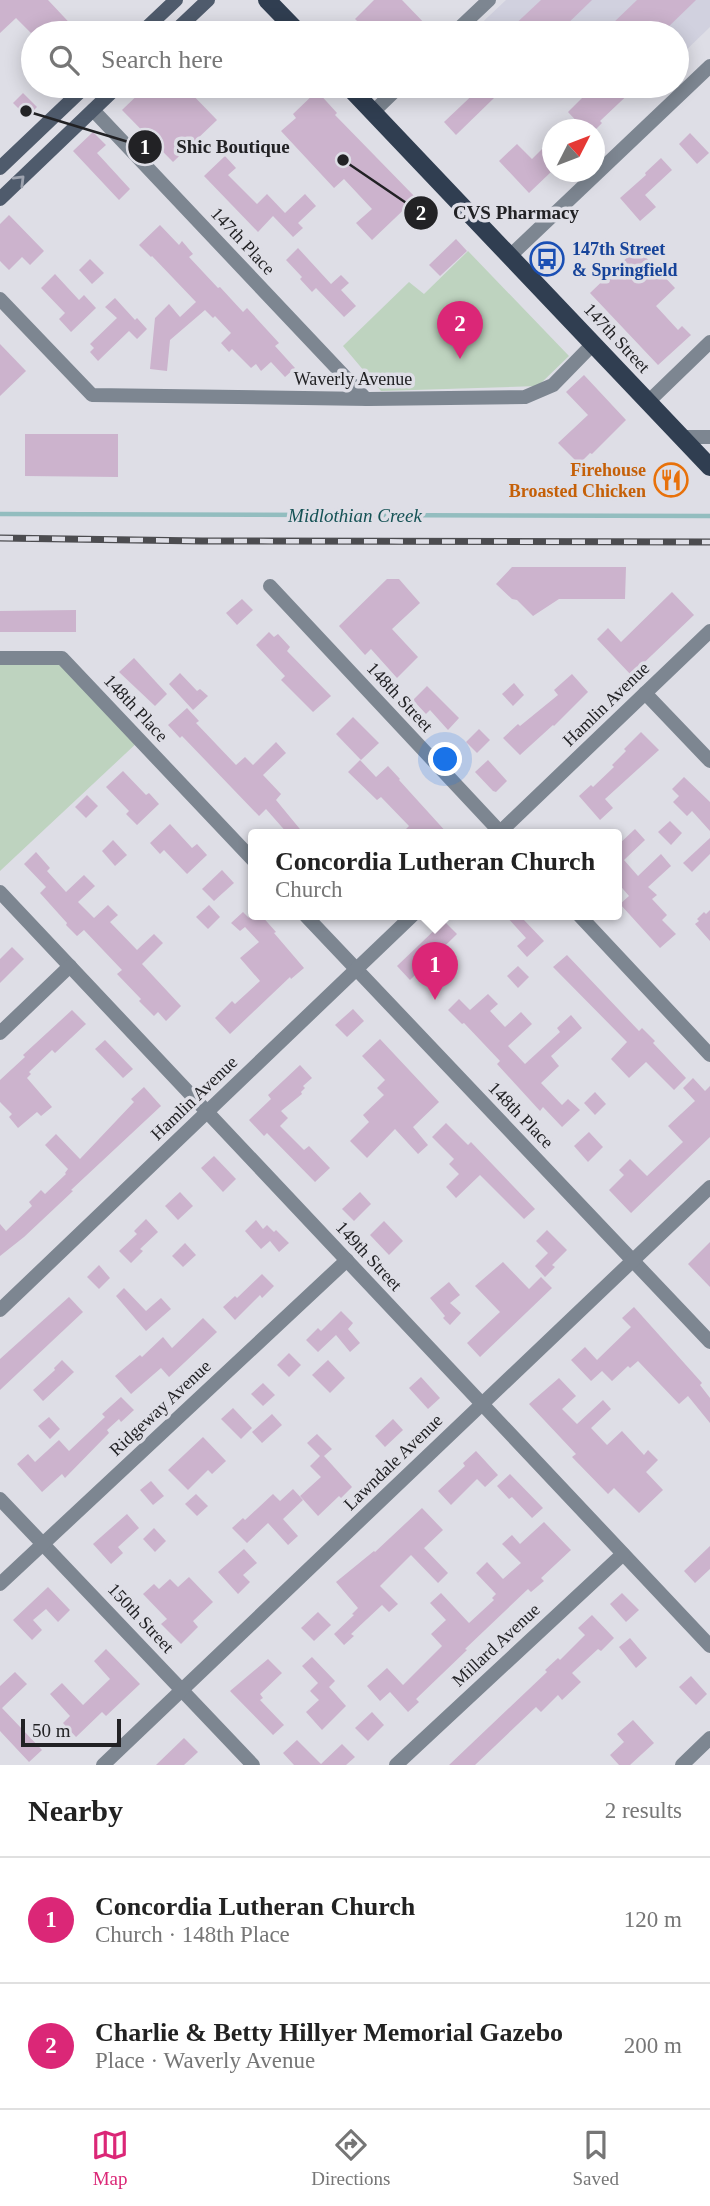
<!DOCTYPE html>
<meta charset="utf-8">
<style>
body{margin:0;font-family:"Times New Roman",serif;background:#f6f6f6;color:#222}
.compass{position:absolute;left:542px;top:119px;width:63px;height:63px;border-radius:50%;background:#fff;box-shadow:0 4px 18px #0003;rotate:48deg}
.scale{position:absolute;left:21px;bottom:18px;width:100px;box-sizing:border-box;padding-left:7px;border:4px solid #222225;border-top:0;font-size:19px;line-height:24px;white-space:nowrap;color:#222225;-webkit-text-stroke:5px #dedee6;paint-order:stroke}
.you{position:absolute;left:446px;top:760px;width:24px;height:24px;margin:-18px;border:5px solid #fff;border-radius:50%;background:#1a73e8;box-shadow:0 0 0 10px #1a73e833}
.badge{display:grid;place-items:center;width:46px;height:46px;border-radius:50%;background:#db2777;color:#fff;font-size:23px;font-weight:700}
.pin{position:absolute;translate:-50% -58px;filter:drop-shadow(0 2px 4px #0008)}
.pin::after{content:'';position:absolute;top:37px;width:24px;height:21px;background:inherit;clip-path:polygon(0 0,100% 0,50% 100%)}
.popup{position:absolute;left:248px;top:829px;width:374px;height:91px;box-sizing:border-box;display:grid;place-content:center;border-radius:7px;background:#fff;filter:drop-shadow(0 2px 5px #0005);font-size:23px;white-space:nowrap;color:#767676}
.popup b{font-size:26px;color:#222}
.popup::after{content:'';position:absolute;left:50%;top:100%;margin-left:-14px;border:14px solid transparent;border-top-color:#fff}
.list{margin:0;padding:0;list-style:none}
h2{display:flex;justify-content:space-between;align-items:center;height:91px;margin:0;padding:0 28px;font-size:30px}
h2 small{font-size:23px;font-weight:400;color:#767676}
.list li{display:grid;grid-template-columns:46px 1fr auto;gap:21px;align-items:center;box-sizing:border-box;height:126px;padding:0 28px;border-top:2px solid #e0e0e0}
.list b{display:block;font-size:26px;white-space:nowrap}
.list p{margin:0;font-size:23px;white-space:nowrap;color:#767676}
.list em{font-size:23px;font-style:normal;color:#767676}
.icon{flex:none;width:38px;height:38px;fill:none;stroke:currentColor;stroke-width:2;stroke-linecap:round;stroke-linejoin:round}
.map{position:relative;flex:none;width:710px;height:1765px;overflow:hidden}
.search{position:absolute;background:#fff;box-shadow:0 4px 18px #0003;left:21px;right:21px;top:21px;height:77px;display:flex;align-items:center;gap:18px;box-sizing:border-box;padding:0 24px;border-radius:38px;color:#767676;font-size:26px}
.sheet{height:343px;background:#fff}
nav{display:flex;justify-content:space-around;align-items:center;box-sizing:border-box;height:98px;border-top:2px solid #e0e0e0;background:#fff;font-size:19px;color:#767676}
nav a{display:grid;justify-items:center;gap:4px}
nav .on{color:#db2777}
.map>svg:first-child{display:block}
.built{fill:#d1d1df}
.green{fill:#bed3bf}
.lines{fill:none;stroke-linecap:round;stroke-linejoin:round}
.stream{stroke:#93bdbf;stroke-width:4.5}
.building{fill:#ccb3cd}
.minor{stroke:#7d8691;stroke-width:14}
.secondary{stroke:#4f5b6c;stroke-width:14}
.primary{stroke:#303e51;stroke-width:18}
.rail-casing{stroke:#4c4c50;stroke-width:7}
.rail{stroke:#dedee6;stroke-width:4.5;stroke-dasharray:13;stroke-linecap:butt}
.oneway{stroke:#9ea3af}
.labels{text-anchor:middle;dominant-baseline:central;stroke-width:7;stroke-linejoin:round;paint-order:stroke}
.street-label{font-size:18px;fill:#222225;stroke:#dedee6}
.transit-label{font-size:18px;font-weight:bold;fill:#164399;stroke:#dedee6;text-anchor:start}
.food-label{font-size:18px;font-weight:bold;fill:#c56008;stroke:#dedee6;text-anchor:end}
.water-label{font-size:19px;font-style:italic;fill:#155255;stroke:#dedee6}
.leader{fill:none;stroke:#222225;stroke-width:2.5}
.callout-dot{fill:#222225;stroke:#dedee6;stroke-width:2.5}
.mark-label{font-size:21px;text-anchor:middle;font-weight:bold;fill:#fff}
.callout-label{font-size:19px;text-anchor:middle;font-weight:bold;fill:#222225;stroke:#dedee6;stroke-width:7;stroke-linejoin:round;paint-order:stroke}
</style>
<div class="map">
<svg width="710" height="1765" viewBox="0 0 710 1765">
<rect width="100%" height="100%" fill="#dedee6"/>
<!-- built -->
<polygon class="built" points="506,0 710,0 710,27 677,59 677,33 471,33"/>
<!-- green -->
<g class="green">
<polygon points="468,251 569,356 538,386 381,391 343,346 409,282 424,294"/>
<polygon points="0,658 62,658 140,740 0,871"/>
</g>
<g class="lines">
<!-- stream -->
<polyline class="stream" points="0,514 710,516"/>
</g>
<!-- building -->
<g class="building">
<polygon points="0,0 48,0 79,33 31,33 16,18 0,33"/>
<polygon points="374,0 402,0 428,27 421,33 369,33 355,19"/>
<polygon points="541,0 592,0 558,33 506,33"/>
<polygon points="637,0 696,0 662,33 619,33 611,25"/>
<polygon points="147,86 184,86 217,120 173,162 122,110"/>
<polygon points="482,86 494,98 456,135 444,122"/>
<polygon points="600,86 637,86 600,121 602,123 595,130 585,130 568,112 591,89 594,92"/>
<polygon points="317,91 337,113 335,115 416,198 372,240 356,223 372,209 344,179 334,188 281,131 296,118 293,114"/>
<polygon points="23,93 37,107 27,117 13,103"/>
<polygon points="93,132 106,145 97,153 130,189 119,200 73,151"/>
<polygon points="690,133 709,153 697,164 679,144"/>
<polygon points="517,144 532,159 543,148 552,158 552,171 529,193 499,161"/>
<polygon points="225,156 236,168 228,175 257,204 267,194 285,213 305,194 316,206 298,223 303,228 293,237 273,216 258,232 204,176"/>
<polygon points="661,158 672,170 645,195 656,207 640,221 620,198 646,175 645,173"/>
<polygon points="9,215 44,251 30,265 22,257 9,270 0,261 0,224"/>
<polygon points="160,225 179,245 182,241 193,254 189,257 218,288 220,287 243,312 247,308 279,343 275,346 295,368 285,377 271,362 261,371 256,364 251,368 232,349 229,352 221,343 231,333 215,316 213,318 205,310 170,340 167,371 150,369 155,318 169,304 180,317 196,302 152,256 151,257 139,245"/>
<polygon points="456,239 467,251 440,276 429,265"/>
<polygon points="298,248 331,284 341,275 349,283 341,290 356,306 344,317 316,288 312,292 300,279 302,277 286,260"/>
<polygon points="637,248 675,288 656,306 678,330 682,326 691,335 658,365 590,293"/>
<polygon points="90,259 104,273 92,284 79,270"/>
<polygon points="55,274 79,300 84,295 96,308 71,332 59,319 65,313 41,288"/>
<polygon points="115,298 135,320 137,318 147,329 137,339 129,331 98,361 90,352 94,348 90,344 117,318 105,307"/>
<polygon points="0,344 26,371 0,396"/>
<polygon points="584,375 626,420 592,454 590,453 579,464 558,443 588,415 566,392"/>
<polygon points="25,434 118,434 118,477 25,476"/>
<polygon points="672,468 683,479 671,492 660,480"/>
<polygon points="512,567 626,567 625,599 559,599 533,616 517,600 512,599 496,584"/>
<polygon points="387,579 399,579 420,603 392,629 418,657 397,678 371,649 365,655 339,626"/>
<polygon points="672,592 694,615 631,675 597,639 608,628 621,642"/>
<polygon points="242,599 253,610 237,625 226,613"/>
<polygon points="76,610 76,632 0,632 0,611"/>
<polygon points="269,632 274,637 278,634 290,647 287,651 331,696 313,712 281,680 285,676 256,645"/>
<polygon points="134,658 167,694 155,706 119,672"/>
<polygon points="180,673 197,691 200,689 208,696 193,710 169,684"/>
<polygon points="572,674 588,692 554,726 553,725 520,755 503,738 518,724 520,726 558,695 554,690"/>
<polygon points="514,683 524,695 513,706 502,694"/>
<polygon points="427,686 459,718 448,730 430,710 426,714 413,700"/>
<polygon points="187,708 199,721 196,723 236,765 245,757 253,765 276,742 286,753 263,775 281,794 276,800 304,834 288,834 266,809 259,816 182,736 180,738 168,725"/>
<polygon points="353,717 379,743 361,760 336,734"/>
<polygon points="479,729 490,740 477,753 466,742"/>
<polygon points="641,732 659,750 605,799 613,808 600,820 579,796 591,785 593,787 614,767 612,765 626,751 624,749"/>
<polygon points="360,760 376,777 388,766 400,779 399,780 448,834 401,834 409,826 381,797 377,800 348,772"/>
<polygon points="488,760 507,781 496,792 493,791 475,772"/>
<polygon points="123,771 146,795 149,793 159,804 137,825 126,814 129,811 106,787"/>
<polygon points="684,777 710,802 710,831 692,811 687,816 673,802 679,796 672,789"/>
<polygon points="87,795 98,806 86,818 75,807"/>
<polygon points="670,821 682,833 671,845 658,832"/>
<polygon points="170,824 192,848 197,844 207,855 187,874 164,850 160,854 150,843"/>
<polygon points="635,829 645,840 624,860 638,876 661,854 671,866 648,887 657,895 652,899 667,915 662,920 676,934 660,948 620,904 629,896 617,882 617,846"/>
<polygon points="710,838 710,854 692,872 683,863"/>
<polygon points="113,840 127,855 115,866 102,851"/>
<polygon points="36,852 50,868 47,871 66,892 84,875 95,886 78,902 94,918 108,905 118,915 110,922 137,950 154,934 163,943 142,964 181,1006 166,1021 158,1012 154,1016 139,1001 141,999 117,974 122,970 84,930 77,936 66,925 67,923 40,893 46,887 24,864"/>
<polygon points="222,870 234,883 214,901 202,889"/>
<polygon points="209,905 220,917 208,929 196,917"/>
<polygon points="710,910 710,941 695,924 699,921 697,919 704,912 706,914"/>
<polygon points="243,912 249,918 252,914 260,914 276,932 274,933 304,968 291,979 290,977 230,1034 215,1018 232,1001 235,1004 260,981 240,958 259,942 245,927 240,931 231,923"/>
<polygon points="504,914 530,914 524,920 544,941 527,957 517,946 526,938"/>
<polygon points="444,921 457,934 410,980 397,966"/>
<polygon points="12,947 24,959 0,983 0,959"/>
<polygon points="567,955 639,1031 642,1028 655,1041 653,1043 686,1078 674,1090 646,1062 629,1078 611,1059 627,1042 553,967"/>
<polygon points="518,966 529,977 518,988 507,976"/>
<polygon points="488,994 498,1004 490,1011 505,1027 521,1012 532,1024 508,1046 525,1064 560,1032 557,1028 571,1015 582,1028 551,1056 559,1066 541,1083 562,1105 568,1099 580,1110 562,1127 543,1107 540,1111 497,1064 500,1061 464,1023 462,1024 448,1010 459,999 470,1010"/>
<polygon points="353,1009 364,1021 347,1037 335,1025"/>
<polygon points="72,1010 86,1024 55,1053 52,1050 29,1072 31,1074 27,1078 52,1107 41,1116 37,1112 18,1128 9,1117 12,1114 0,1102 0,1080 25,1057 23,1055"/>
<polygon points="380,1039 439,1102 413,1127 428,1145 418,1154 395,1129 367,1158 350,1141 369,1122 363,1115 384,1095 377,1088 385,1080 362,1056"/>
<polygon points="105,1040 133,1069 123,1078 95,1049"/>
<polygon points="300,1065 312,1078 303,1086 305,1088 301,1092 302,1094 281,1111 288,1118 280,1126 304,1150 309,1146 330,1168 315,1182 267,1133 264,1136 249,1120 271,1099 268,1095"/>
<polygon points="693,1078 705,1091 710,1086 710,1137 631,1213 609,1190 624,1175 619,1170 630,1159 647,1176 683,1142 668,1126 695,1101 683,1088"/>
<polygon points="144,1087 161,1106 71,1190 73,1191 24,1237 0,1256 0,1224 6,1231 32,1206 29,1202 41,1190 45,1194 66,1174 65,1173 68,1169 45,1145 56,1134 80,1159 134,1102 131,1099"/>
<polygon points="595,1092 606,1104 595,1115 584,1103"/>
<polygon points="446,1123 468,1145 471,1142 535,1209 524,1219 480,1175 456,1198 446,1187 459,1174 449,1164 454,1159 432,1137"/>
<polygon points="589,1132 603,1147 588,1162 574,1146"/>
<polygon points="214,1156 236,1179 223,1192 201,1168"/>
<polygon points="180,1192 193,1206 178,1220 165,1206"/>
<polygon points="360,1192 371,1204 354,1221 342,1209"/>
<polygon points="146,1219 158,1232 140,1249 143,1251 131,1263 119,1251 137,1234 134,1231"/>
<polygon points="256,1220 263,1229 267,1225 274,1232 276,1230 289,1243 279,1252 270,1241 261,1249 245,1231"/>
<polygon points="384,1221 403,1241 389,1255 370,1235"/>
<polygon points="547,1230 567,1250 552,1265 555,1267 545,1277 535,1266 548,1253 536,1241"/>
<polygon points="710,1242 710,1287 688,1264"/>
<polygon points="185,1243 196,1255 183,1267 172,1256"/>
<polygon points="503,1262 529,1289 541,1277 552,1288 480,1357 467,1343 500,1312 475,1286"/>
<polygon points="99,1265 110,1278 99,1289 87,1277"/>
<polygon points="262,1274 274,1286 262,1298 260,1295 235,1320 223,1307 235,1296 237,1298"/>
<polygon points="449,1282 460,1295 450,1303 461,1313 450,1325 443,1318 445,1316 430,1298"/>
<polygon points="124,1288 146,1311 161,1298 171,1309 146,1331 116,1296"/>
<polygon points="69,1297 83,1312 0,1390 0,1359"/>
<polygon points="634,1307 702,1383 700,1385 710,1398 710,1423 688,1396 679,1404 638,1361 630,1368 628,1366 612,1381 602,1371 591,1381 571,1360 585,1347 597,1360 631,1327 622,1318"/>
<polygon points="341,1311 353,1323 348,1329 360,1343 350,1352 336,1335 318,1352 306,1340 318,1328 321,1331"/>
<polygon points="203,1318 217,1332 169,1377 161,1368 131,1394 115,1376 140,1355 142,1357 163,1337 172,1348"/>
<polygon points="289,1353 301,1365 289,1377 277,1365"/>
<polygon points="62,1360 74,1372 43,1401 33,1390 55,1370 54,1368"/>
<polygon points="328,1360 345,1378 330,1393 312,1375"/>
<polygon points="421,1377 440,1398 428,1409 409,1388"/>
<polygon points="559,1378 576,1396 562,1409 577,1424 603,1400 611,1409 591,1428 607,1445 622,1431 644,1455 648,1450 658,1460 646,1472 663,1490 639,1513 614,1488 608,1494 572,1457 576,1454 529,1404"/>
<polygon points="263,1383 275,1395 263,1406 251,1394"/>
<polygon points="121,1397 134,1410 121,1422 119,1419 107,1430 109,1433 65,1478 62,1474 42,1492 17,1464 28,1454 35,1462 59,1440 69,1451 105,1417 102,1414"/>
<polygon points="233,1408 252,1428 241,1439 221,1419"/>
<polygon points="272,1414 282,1425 262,1443 252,1432"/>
<polygon points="49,1417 60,1429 50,1439 38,1426"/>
<polygon points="393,1419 403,1430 385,1447 375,1436"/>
<polygon points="317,1434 332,1449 324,1456 352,1487 341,1498 339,1496 318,1516 300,1496 321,1477 310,1466 320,1456 307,1443"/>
<polygon points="203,1437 226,1461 212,1474 208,1470 188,1490 168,1470"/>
<polygon points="476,1451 498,1475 485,1487 477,1479 451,1505 438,1491 465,1466 463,1463"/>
<polygon points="510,1474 543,1508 532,1518 512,1497 509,1499 497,1486"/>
<polygon points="151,1481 164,1496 153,1505 140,1490"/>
<polygon points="293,1489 303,1500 283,1519 298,1536 288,1545 268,1523 247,1543 232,1528 243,1518 245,1520 273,1494 280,1501"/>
<polygon points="196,1494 208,1506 197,1516 185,1504"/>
<polygon points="422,1508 443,1530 424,1548 448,1573 438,1583 411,1555 380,1586 398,1604 389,1612 382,1605 351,1634 354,1636 344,1645 334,1634 354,1615 352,1614 358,1608 336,1582 374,1551 375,1552"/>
<polygon points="127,1514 139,1528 118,1547 123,1553 111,1564 93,1544"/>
<polygon points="544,1522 571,1550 541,1578 544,1581 531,1592 528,1589 465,1649 467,1650 416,1699 419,1702 408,1712 390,1692 380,1701 367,1686 387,1668 403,1685 442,1646 431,1634 446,1620 430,1603 441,1593 469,1623 494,1600 492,1598 496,1594 476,1573 487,1562 503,1579 521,1563 502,1544 512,1535 520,1544"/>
<polygon points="154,1528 166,1541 155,1552 143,1539"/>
<polygon points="710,1546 710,1569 695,1583 684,1571"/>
<polygon points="244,1549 257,1563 243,1575 250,1582 238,1594 218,1572"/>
<polygon points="189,1577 213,1602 193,1621 198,1627 181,1644 161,1624 167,1619 143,1594 154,1584 159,1589 170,1579 178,1587"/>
<polygon points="48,1587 70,1610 58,1622 46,1609 33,1620 42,1630 32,1640 13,1620"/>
<polygon points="622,1593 639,1610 626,1622 610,1604"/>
<polygon points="318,1612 331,1625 314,1641 301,1628"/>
<polygon points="592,1615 614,1638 601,1651 598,1649 572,1673 581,1682 562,1700 558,1695 541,1712 536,1707 475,1765 449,1765 547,1672 545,1670 558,1658 560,1660 585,1635 578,1628"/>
<polygon points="630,1638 647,1658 636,1668 619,1647"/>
<polygon points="106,1649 140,1684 106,1716 102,1712 76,1737 63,1723 70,1716 50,1694 62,1683 83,1705 110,1679 94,1661"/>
<polygon points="312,1657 335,1681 329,1687 346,1706 322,1730 306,1712 319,1700 310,1691 318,1683 302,1666"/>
<polygon points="268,1659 282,1673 260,1694 263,1698 260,1700 284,1725 273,1735 230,1691"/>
<polygon points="15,1672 27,1684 2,1708 42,1750 29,1762 0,1731 0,1686"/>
<polygon points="691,1676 707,1694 696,1705 679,1687"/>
<polygon points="372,1712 384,1725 368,1741 355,1728"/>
<polygon points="633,1720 654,1743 630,1765 619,1765 610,1755 624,1742 617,1734"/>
<polygon points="184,1738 198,1752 184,1765 156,1765"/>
<polygon points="297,1740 321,1764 342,1744 355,1757 346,1765 294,1765 283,1753"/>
</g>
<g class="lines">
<!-- minor -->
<g class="minor">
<polyline points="454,33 489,0"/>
<polyline points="93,110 366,399"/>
<polyline points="373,112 400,86"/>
<polyline points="510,256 710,66"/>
<polyline points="0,299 92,395 369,399 525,397 553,385 593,344"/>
<polyline points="648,402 710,342"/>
<polyline points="681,437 710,437"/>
<polyline points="270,586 502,834"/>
<polyline points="0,658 62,658 253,860"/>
<polyline points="645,693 710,761"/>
<polyline points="498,834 710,631"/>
<polyline points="0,892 710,1646"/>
<polyline points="304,914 710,1342"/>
<polyline points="578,914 710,1055"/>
<polyline points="0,1033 70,966"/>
<polyline points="0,1310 414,914"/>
<polyline points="0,1499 253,1765"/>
<polyline points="0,1584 347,1260"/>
<polyline points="103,1765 710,1187"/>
<polyline points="396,1765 623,1554"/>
<polyline points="682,1765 710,1738"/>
</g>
<!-- secondary -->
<g class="secondary">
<polyline points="141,33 176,0"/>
<polyline points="173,33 208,0"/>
<polyline points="0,168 86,86"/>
<polyline points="0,199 118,86"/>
</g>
<!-- primary -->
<g class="primary">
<polyline points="267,0 299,33"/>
<polyline points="348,86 710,467"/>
</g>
<defs>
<polyline id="rail" points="0,538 202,541 710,542"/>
</defs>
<!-- rail casing -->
<use href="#rail" class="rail-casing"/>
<!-- rail -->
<use href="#rail" class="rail"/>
</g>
<!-- one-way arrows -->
<defs><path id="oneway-chevron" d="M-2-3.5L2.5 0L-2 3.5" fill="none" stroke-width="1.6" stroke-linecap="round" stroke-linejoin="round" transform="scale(1.75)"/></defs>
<use class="oneway" href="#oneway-chevron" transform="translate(20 180) rotate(-45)"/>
<!-- icons -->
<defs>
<symbol id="bus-ring" viewBox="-11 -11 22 22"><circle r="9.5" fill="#dedee6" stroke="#1a4fb4" stroke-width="1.5"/><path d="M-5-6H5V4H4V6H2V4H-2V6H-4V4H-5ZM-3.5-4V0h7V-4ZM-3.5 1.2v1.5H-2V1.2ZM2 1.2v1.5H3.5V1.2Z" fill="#1a4fb4"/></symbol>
<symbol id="restaurant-ring" viewBox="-11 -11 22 22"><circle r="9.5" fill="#dedee6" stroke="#e8710a" stroke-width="1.5"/><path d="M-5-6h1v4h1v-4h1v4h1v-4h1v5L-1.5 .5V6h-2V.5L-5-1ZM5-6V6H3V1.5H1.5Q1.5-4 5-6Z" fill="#e8710a"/></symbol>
</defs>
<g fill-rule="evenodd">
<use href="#bus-ring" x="528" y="240" width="38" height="38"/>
<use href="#restaurant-ring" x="652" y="461" width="38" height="38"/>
</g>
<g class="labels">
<!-- street labels -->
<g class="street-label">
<text transform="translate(243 241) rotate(47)">147th Place</text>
<text transform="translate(617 338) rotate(47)">147th Street</text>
<text x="353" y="379">Waverly Avenue</text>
<text transform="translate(400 697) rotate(47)">148th Street</text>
<text transform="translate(606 704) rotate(-44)">Hamlin Avenue</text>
<text transform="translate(136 708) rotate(47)">148th Place</text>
<text transform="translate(194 1098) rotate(-44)">Hamlin Avenue</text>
<text transform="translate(521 1115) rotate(46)">148th Place</text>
<text transform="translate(369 1256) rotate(47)">149th Street</text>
<text transform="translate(160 1408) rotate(-43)">Ridgeway Avenue</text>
<text transform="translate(393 1462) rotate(-44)">Lawndale Avenue</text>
<text transform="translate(141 1618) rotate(47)">150th Street</text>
<text transform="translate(496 1645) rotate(-43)">Millard Avenue</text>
</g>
<!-- transit labels -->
<g class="transit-label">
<text x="572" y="249">147th Street<tspan x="572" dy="21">&amp; Springfield</tspan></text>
</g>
<!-- food labels -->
<g class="food-label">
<text x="646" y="470">Firehouse<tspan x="646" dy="21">Broasted Chicken</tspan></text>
</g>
<!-- water labels -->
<g class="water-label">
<text x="355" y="515">Midlothian Creek</text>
</g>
</g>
<!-- callouts -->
<path class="leader" d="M26 111L145 147M343 160L421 213"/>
<g class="callout-dot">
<circle cx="26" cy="111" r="7"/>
<circle cx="343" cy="160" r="7"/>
<circle cx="145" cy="147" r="18"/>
<circle cx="421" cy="213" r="18"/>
</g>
<g class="mark-label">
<text x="145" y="154">1</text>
<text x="421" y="220">2</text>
</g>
<g class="callout-label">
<text x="233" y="153">Shic Boutique</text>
<text x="516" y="219">CVS Pharmacy</text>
</g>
</svg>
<svg class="compass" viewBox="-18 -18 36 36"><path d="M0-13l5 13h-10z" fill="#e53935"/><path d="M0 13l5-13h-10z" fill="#767676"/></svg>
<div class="scale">50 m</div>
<div class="you"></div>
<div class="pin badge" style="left:435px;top:1000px">1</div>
<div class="popup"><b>Concordia Lutheran Church</b>Church</div>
<div class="pin badge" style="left:460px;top:359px">2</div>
<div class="search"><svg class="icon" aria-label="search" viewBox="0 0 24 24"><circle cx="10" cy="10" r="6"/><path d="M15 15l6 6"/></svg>Search here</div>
</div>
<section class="sheet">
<h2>Nearby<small>2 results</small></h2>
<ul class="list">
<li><span class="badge">1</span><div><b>Concordia Lutheran Church</b><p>Church · 148th Place</p></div><em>120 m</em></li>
<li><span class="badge">2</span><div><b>Charlie &amp; Betty Hillyer Memorial Gazebo</b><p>Place · Waverly Avenue</p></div><em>200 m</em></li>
</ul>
</section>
<nav>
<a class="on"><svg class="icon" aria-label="map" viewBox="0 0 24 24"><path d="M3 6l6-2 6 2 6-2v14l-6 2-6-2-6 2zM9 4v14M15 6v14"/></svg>Map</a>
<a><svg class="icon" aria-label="directions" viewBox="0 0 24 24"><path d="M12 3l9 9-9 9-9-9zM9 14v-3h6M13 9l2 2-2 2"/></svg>Directions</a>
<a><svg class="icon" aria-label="saved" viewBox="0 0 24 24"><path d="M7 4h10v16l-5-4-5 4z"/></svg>Saved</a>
</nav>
